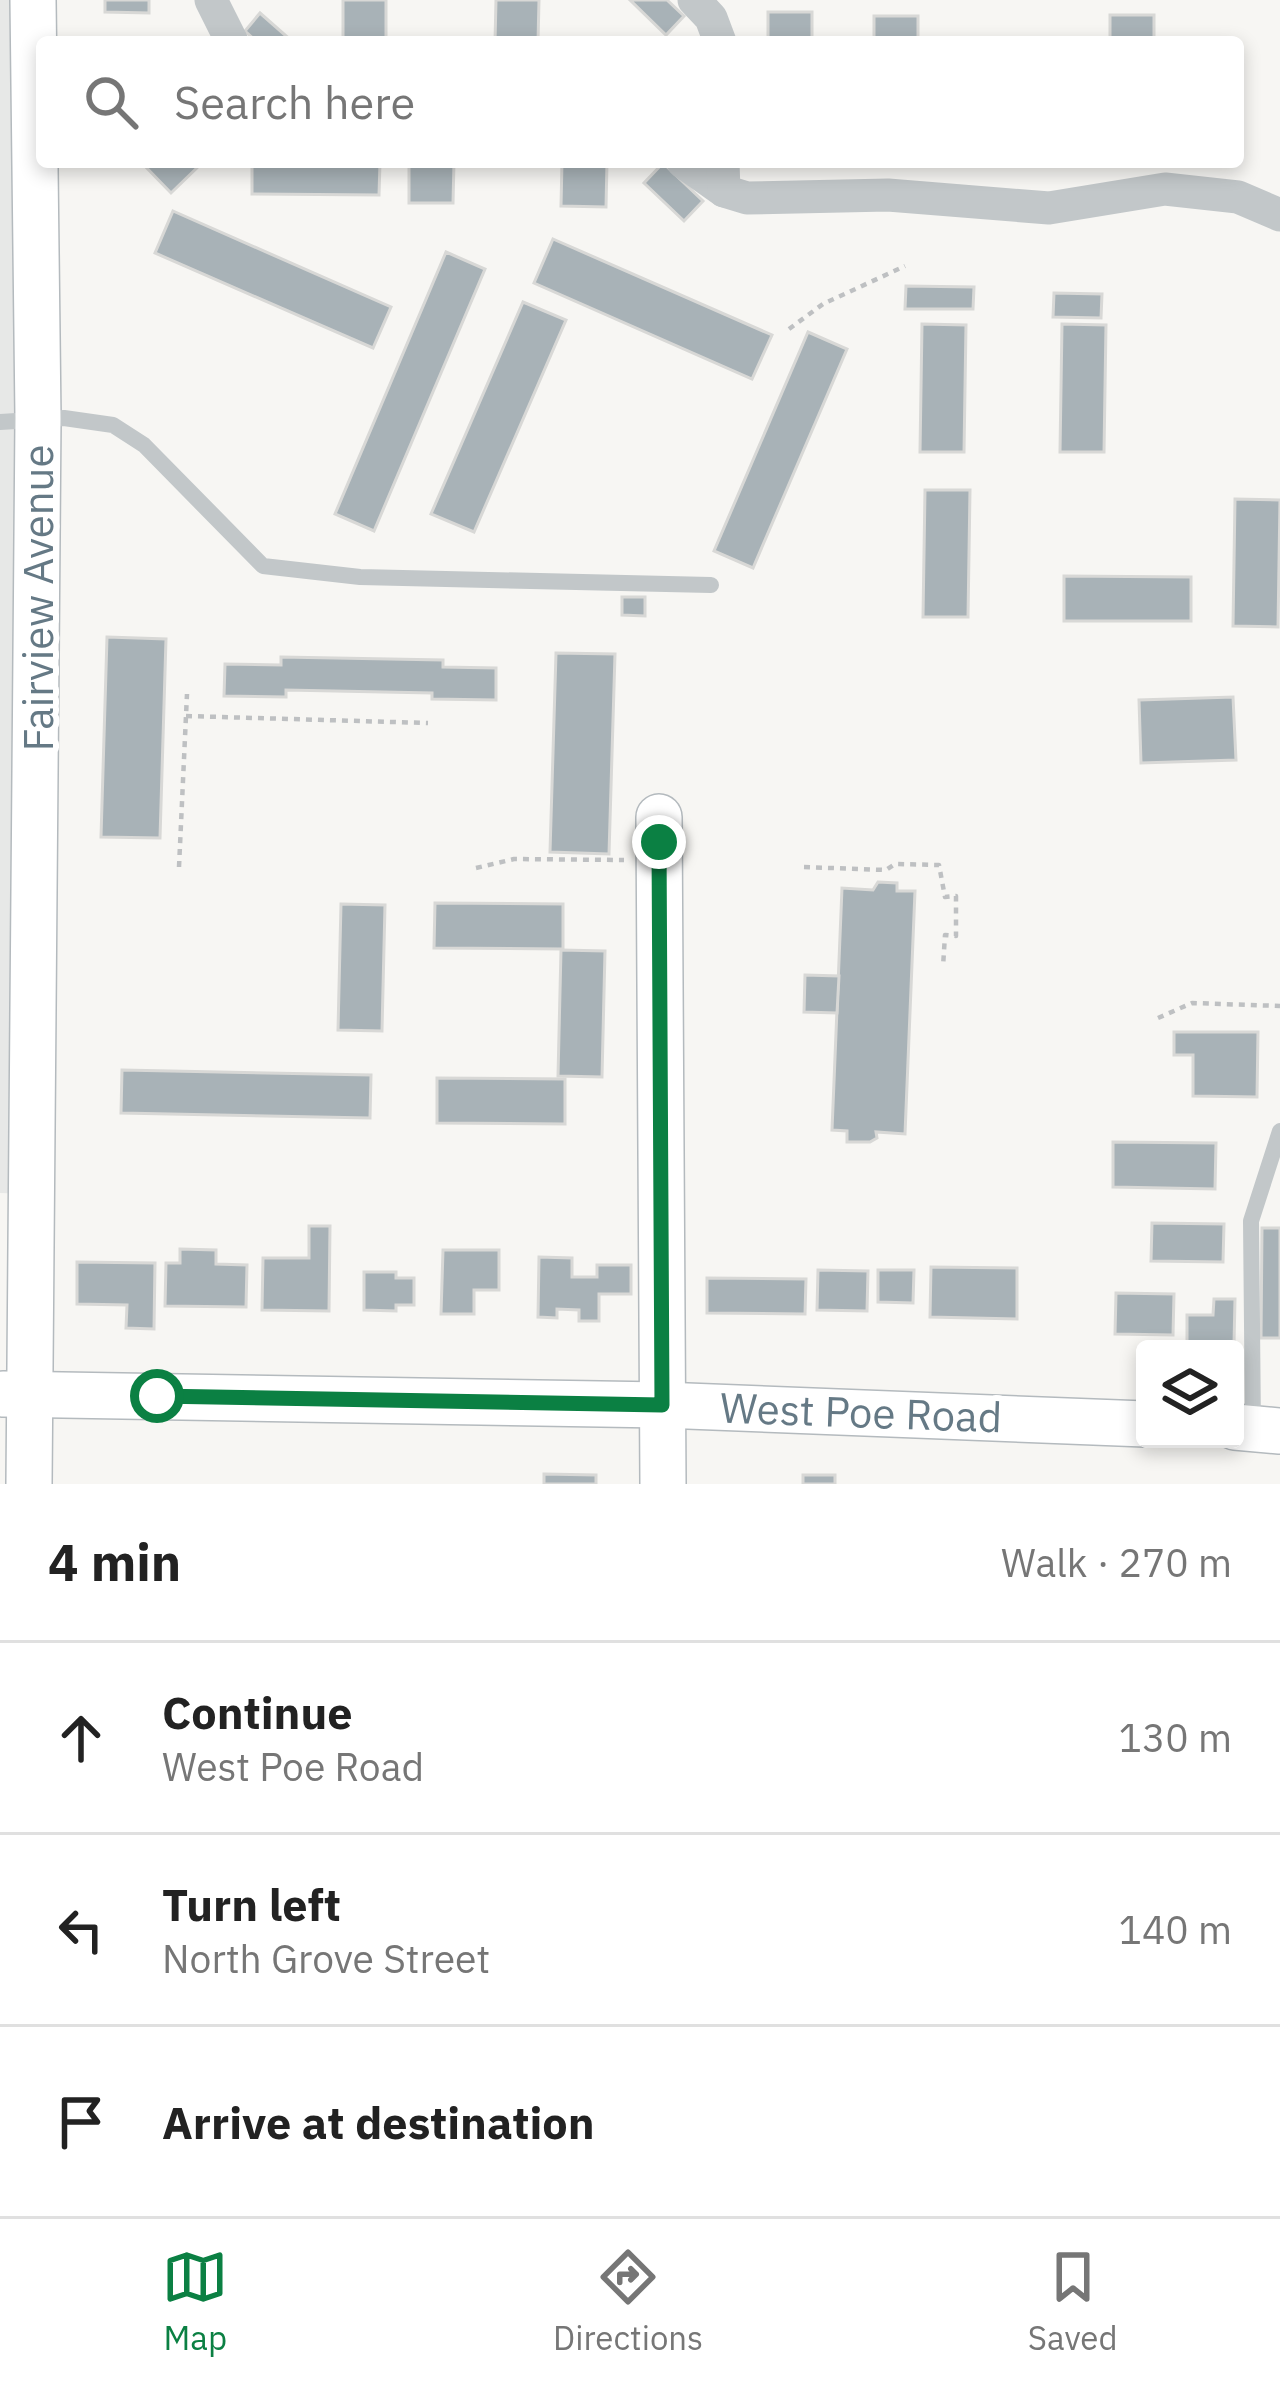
<!DOCTYPE html>
<meta charset="utf-8">
<style>
body{margin:0;font-family:"IBM Plex Sans",sans-serif;background:#f2f2f2;color:#222}
.controls{position:absolute;right:36px;bottom:36px;display:grid;overflow:hidden;border-radius:12px;box-shadow:0 6px 18px #0003}
.controls button{width:108px;height:108px;display:grid;place-items:center;padding:0;border:0;border-bottom:3px solid #e0e0e0;background:#fff;color:#222;font:60px sans-serif}
.stop{position:absolute;width:36px;height:36px;margin:-27px;border:9px solid #0b8043;border-radius:50%;background:#fff}
.stop.end{background:#0b8043;border-color:#fff;box-shadow:0 3px 12px #0008}
.list{margin:0;padding:0;list-style:none}
h2{display:flex;justify-content:space-between;align-items:center;height:156px;margin:0;padding:0 48px;font-size:51px}
h2 small{font-size:39px;font-weight:400;color:#767676}
.list li{display:grid;grid-template-columns:78px 1fr auto;gap:36px;align-items:center;box-sizing:border-box;height:192px;padding:0 48px;border-top:3px solid #e0e0e0}
.list b{display:block;font-size:45px;white-space:nowrap}
.list p{margin:0;font-size:39px;white-space:nowrap;color:#767676}
.list em{font-size:39px;font-style:normal;color:#767676}
.icon{flex:none;width:66px;height:66px;fill:none;stroke:currentColor;stroke-width:2;stroke-linecap:round;stroke-linejoin:round}
.map{position:relative;flex:none;width:1280px;height:1484px;overflow:hidden}
.search{position:absolute;background:#fff;box-shadow:0 6px 18px #0003;left:36px;right:36px;top:36px;height:132px;display:flex;align-items:center;gap:30px;box-sizing:border-box;padding:0 42px;border-radius:12px;color:#767676;font-size:45px}
.sheet{height:732px;background:#fff}
nav{display:flex;justify-content:space-around;align-items:center;box-sizing:border-box;height:168px;border-top:3px solid #e0e0e0;background:#fff;font-size:33px;color:#767676}
nav a{display:grid;justify-items:center;gap:6px}
nav .on{color:#0b8043}
.map>svg:first-child{display:block}
.built{fill:#e7e8e7}
.building{fill:#a8b2b7;stroke:#d8d8d6;stroke-width:3}
.lines{fill:none;stroke-linecap:round;stroke-linejoin:round}
.secondary-casing{stroke:#b4babe;stroke-width:48}
.path{stroke:#bec0c2;stroke-width:4.5;stroke-dasharray:6 6;stroke-linecap:butt}
.lane{stroke:#c2c7c9;stroke-width:16}
.street{stroke:#c2c7c9;stroke-width:33}
.secondary{stroke:#fff;stroke-width:45}
.route{stroke:#0b8043;stroke-width:15}
.labels{text-anchor:middle;dominant-baseline:central;stroke-width:12;stroke-linejoin:round;paint-order:stroke}
.street-label{font-size:42px;fill:#657985;stroke:#fff}
</style>
<div class="map">
<svg width="1280" height="1484" viewBox="0 0 1280 1484">
<rect width="100%" height="100%" fill="#f7f6f3"/>
<!-- built -->
<polygon class="built" points="0,0 33,0 32,1194 0,1193"/>
<!-- building -->
<g class="building">
<polygon points="105,0 149,0 149,13 105,12"/>
<rect x="343" y="0" width="43" height="42"/>
<polygon points="496,0 539,0 538,42 495,42"/>
<polygon points="630,0 667,0 684,16 666,35"/>
<rect x="768" y="12" width="44" height="30"/>
<polygon points="260,13 293,42 257,42 245,31"/>
<rect x="1110" y="15" width="44" height="27"/>
<rect x="874" y="16" width="44" height="26"/>
<polygon points="141,162 203,162 171,193"/>
<polygon points="252,162 380,162 379,195 252,194"/>
<polygon points="409,162 454,162 453,203 409,203"/>
<polygon points="562,162 607,162 606,207 561,206"/>
<polygon points="663,163 703,201 684,221 644,183"/>
<polygon points="173,211 391,307 373,348 155,253"/>
<polygon points="553,239 772,335 752,379 534,283"/>
<polygon points="446,252 485,269 374,531 335,514"/>
<polygon points="906,286 974,287 973,309 905,309"/>
<polygon points="1054,293 1102,294 1101,318 1053,317"/>
<polygon points="523,302 566,320 474,532 431,514"/>
<polygon points="922,324 966,325 964,452 920,452"/>
<polygon points="1062,324 1106,325 1104,452 1060,452"/>
<polygon points="808,332 847,349 753,568 714,551"/>
<polygon points="925,490 970,490 968,617 923,617"/>
<polygon points="1235,499 1280,500 1278,627 1233,626"/>
<polygon points="1064,576 1191,577 1191,621 1064,621"/>
<polygon points="622,597 645,597 645,616 622,615"/>
<polygon points="107,637 166,639 160,838 101,837"/>
<polygon points="556,653 615,654 609,854 550,852"/>
<polygon points="281,657 443,660 443,667 496,668 496,700 432,699 432,693 286,690 286,697 224,696 225,664 281,665"/>
<polygon points="1233,697 1236,760 1141,763 1139,700"/>
<polygon points="878,882 897,883 897,891 915,891 905,1134 876,1132 877,1138 870,1142 847,1142 847,1131 832,1130 842,888 873,890"/>
<polygon points="435,903 563,904 563,949 434,948"/>
<polygon points="341,904 385,905 382,1031 338,1030"/>
<polygon points="561,950 605,951 602,1077 558,1076"/>
<polygon points="805,975 839,976 837,1013 804,1012"/>
<polygon points="1174,1032 1258,1032 1257,1097 1193,1096 1193,1055 1174,1055"/>
<polygon points="122,1070 371,1075 370,1118 121,1113"/>
<polygon points="437,1078 565,1079 565,1124 437,1123"/>
<polygon points="1113,1142 1216,1143 1215,1189 1113,1187"/>
<polygon points="1152,1223 1224,1224 1223,1262 1151,1261"/>
<polygon points="309,1226 330,1226 329,1311 262,1310 263,1258 309,1258"/>
<polygon points="1262,1228 1280,1228 1280,1338 1261,1338"/>
<polygon points="180,1249 216,1250 216,1264 247,1265 246,1307 165,1306 166,1263 180,1263"/>
<polygon points="443,1250 499,1250 499,1290 474,1290 474,1314 441,1314"/>
<polygon points="539,1257 572,1258 572,1277 597,1277 597,1265 631,1265 631,1294 599,1294 599,1321 579,1321 579,1310 557,1309 557,1318 538,1317"/>
<polygon points="77,1262 155,1263 154,1329 126,1328 127,1305 77,1304"/>
<polygon points="931,1267 1017,1268 1017,1319 930,1317"/>
<polygon points="818,1270 868,1271 867,1311 817,1310"/>
<polygon points="878,1270 914,1270 913,1303 878,1302"/>
<polygon points="364,1272 396,1272 396,1278 414,1278 414,1305 396,1305 396,1311 364,1310"/>
<polygon points="707,1278 806,1279 805,1314 707,1313"/>
<polygon points="1116,1293 1174,1294 1173,1335 1115,1334"/>
<polygon points="1214,1299 1235,1299 1234,1344 1187,1343 1187,1315 1213,1315"/>
<polygon points="544,1474 596,1475 596,1484 544,1484"/>
<rect x="803" y="1475" width="32" height="9"/>
</g>
<g class="lines">
<defs>
<g id="secondary">
<polyline points="659,817 663,1484"/>
<polyline points="3,1394 662,1405 1145,1424"/>
<polyline points="1235,1427 1280,1431"/>
<polyline points="29,1484 38,418 33,0"/>
</g>
</defs>
<!-- secondary casing -->
<use href="#secondary" class="secondary-casing"/>
<!-- path -->
<g class="path">
<polyline points="789,329 823,304 905,266"/>
<polyline points="186,716 428,723"/>
<polyline points="179,867 187,694"/>
<polyline points="804,867 886,870 895,864 939,865 945,897 956,896 956,936 945,935 943,967"/>
<polyline points="476,868 514,859 624,860"/>
<polyline points="1158,1018 1192,1003 1280,1006"/>
</g>
<!-- lane -->
<g class="lane">
<polyline points="0,422 64,418 113,425 144,445 263,566 360,577 711,585"/>
<polyline points="1253,1428 1251,1221 1280,1131"/>
</g>
<!-- street -->
<g class="street">
<polyline points="211,0 232,42"/>
<polyline points="694,0 711,18 720,42"/>
<polyline points="683,162 724,191"/>
<polyline points="723,162 724,191 747,198 888,195 1049,208 1165,189 1238,197 1280,215"/>
</g>
<!-- secondary -->
<use href="#secondary" class="secondary"/>
</g>
<g class="lines">
<!-- route -->
<polyline class="route" points="157,1396 662,1405 659,842"/>
</g>
<g class="labels">
<!-- street labels -->
<g class="street-label">
<text transform="translate(37 598) rotate(-90)">Fairview Avenue</text>
<text transform="translate(861 1412) rotate(2)">West Poe Road</text>
</g>
</g>
</svg>
<div class="controls">
<button><svg class="icon" aria-label="layers" viewBox="0 0 24 24"><path d="M12 4l9 5-9 5-9-5zM3 14l9 5 9-5"/></svg></button>
</div>
<div class="stop" style="left:157px;top:1396px"></div>
<div class="stop end" style="left:659px;top:842px"></div>
<div class="search"><svg class="icon" aria-label="search" viewBox="0 0 24 24"><circle cx="10" cy="10" r="6"/><path d="M15 15l6 6"/></svg>Search here</div>
</div>
<section class="sheet">
<h2>4 min<small>Walk · 270 m</small></h2>
<ul class="list">
<li><svg class="icon" aria-label="ahead" viewBox="0 0 24 24"><path d="M12 20V5M6 11l6-6 6 6"/></svg><div><b>Continue</b><p>West Poe Road</p></div><em>130 m</em></li>
<li><svg class="icon" aria-label="left" viewBox="0 0 24 24"><path d="M17 20v-9H6M10 6l-5 5 5 5"/></svg><div><b>Turn left</b><p>North Grove Street</p></div><em>140 m</em></li>
<li><svg class="icon" aria-label="arrive" viewBox="0 0 24 24"><path d="M6 21V4h12l-3 4 3 4H6"/></svg><div><b>Arrive at destination</b></div></li>
</ul>
</section>
<nav>
<a class="on"><svg class="icon" aria-label="map" viewBox="0 0 24 24"><path d="M3 6l6-2 6 2 6-2v14l-6 2-6-2-6 2zM9 4v14M15 6v14"/></svg>Map</a>
<a><svg class="icon" aria-label="directions" viewBox="0 0 24 24"><path d="M12 3l9 9-9 9-9-9zM9 14v-3h6M13 9l2 2-2 2"/></svg>Directions</a>
<a><svg class="icon" aria-label="saved" viewBox="0 0 24 24"><path d="M7 4h10v16l-5-4-5 4z"/></svg>Saved</a>
</nav>
